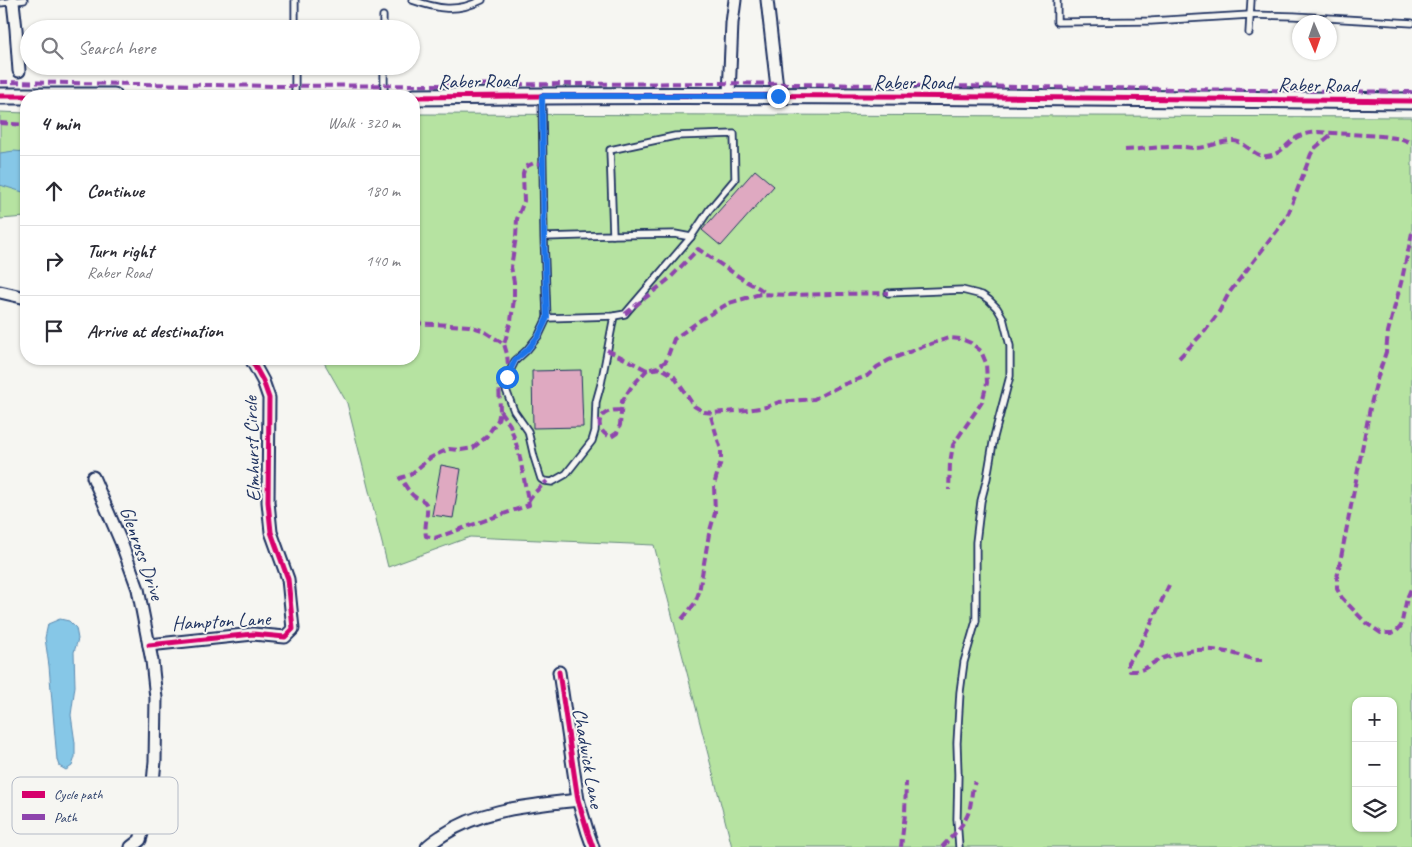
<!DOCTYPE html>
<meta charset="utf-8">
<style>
body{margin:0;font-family:Caveat,sans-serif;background:#f2f2f3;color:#2b2b33}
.controls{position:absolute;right:15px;bottom:15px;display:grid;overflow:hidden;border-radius:10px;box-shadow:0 1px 4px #0004}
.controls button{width:45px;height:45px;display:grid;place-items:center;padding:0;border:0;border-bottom:1px solid #e1e1e2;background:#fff;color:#2b2b33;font:25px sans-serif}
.compass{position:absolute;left:1292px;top:15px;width:45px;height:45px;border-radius:50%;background:#fff;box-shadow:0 1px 4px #0004;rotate:178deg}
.stop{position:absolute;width:15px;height:15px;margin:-11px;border:4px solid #1a73e8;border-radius:50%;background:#fff}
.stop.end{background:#1a73e8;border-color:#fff;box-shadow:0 1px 5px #0008}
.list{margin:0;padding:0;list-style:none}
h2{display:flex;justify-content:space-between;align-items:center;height:65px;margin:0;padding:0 20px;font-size:21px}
h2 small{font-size:16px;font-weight:400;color:#7c7c81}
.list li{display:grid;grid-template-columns:32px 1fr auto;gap:15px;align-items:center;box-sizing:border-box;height:70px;padding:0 20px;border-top:1px solid #e1e1e2}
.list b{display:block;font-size:19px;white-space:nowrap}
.list p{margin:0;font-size:16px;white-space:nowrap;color:#7c7c81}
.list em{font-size:16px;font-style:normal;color:#7c7c81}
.icon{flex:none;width:28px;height:28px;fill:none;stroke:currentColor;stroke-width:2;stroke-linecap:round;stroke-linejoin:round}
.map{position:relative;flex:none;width:1412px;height:847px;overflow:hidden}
.search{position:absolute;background:#fff;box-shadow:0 1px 4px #0004;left:20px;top:20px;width:400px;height:55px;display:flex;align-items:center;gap:12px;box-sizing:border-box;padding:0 18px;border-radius:28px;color:#7c7c81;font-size:19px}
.panel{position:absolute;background:#fff;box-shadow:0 1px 4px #0004;left:20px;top:90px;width:400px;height:275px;border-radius:20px}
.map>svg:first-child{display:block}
.green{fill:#b6e3a1;stroke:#688980;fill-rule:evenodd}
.water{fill:#86c7e7;stroke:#5b8ab0}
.building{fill:#dfa9c1;stroke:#1b2f5e}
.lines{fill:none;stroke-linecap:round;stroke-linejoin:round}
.service-casing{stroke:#1b2f5e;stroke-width:9}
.minor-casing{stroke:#1b2f5e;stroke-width:15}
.tertiary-casing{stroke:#1b2f5e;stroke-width:19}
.service{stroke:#f6f6f2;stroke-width:5.5}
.minor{stroke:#f6f6f2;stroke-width:11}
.tertiary{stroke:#f6f6f2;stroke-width:15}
.quiet{stroke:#8e44ad;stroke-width:4;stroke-dasharray:8 4;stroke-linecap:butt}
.cycleway-casing{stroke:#f6f6f2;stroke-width:8}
.cycleway{stroke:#d6006c;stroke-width:5}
.route{stroke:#1a73e8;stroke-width:6}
.labels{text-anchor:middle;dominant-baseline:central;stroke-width:4;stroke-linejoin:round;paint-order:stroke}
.street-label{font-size:20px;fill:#1b2f5e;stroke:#f6f6f2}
.key{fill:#f6f6f2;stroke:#b4bac6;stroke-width:1}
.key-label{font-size:14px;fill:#1b2f5e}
</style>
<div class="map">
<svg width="1412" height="847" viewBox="0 0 1412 847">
<rect width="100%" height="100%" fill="#f6f6f2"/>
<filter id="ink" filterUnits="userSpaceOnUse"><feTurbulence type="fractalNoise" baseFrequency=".02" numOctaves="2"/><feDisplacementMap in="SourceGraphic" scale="10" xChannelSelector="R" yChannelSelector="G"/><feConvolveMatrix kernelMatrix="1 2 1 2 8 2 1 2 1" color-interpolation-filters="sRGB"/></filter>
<g filter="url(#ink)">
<!-- green -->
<g class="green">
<polygon points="0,112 26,113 26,217 0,219"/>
<path d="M 414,114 L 1412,117 L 1412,847 L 732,847 L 654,545 L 470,537 L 388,567 L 347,403 L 322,359 L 414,359 ZM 1356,701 L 1393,701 L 1393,828 L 1356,828 Z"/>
</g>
<!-- water -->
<g class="water">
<polygon points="14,151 26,152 26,193 0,185 0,153"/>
<polygon points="60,619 69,621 76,628 78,639 74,652 75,686 71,715 75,743 75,757 72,766 66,770 59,766 57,760 49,666 45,638 48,624"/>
</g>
<!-- building -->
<g class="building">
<polygon points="755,170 774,186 721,246 702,230"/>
<polygon points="581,370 583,427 533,428 532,371"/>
<polygon points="441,465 461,469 453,518 432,515"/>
</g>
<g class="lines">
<defs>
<g id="service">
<path d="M 412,0 C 438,9 456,13 482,0"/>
<polyline points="1057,0 1057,22 1151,21 1250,15 1294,16 1412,23"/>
<polyline points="0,3 24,0"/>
<polyline points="383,16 383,29"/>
<polyline points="295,29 295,0"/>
<polyline points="1249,33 1251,0"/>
<polyline points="384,66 384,96"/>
<polyline points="295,96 295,66"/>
<polyline points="542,98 544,237 547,318 614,316 625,314 691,237 709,210 735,179 734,134 675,136 610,150 613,235 544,237"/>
<polyline points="613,235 675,234 691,237"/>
<polyline points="888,293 962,290 982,295 989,300 997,308 1003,318 1010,346 1010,376 994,437 987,478 981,501 976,542 976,621 964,662 960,692 957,743 958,774 957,819 959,847"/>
<polyline points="547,318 539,335 527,350 515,361 507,377 505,387 514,411 528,431 534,457 541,479 544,481 552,482 566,474 592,441 595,431 596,402 601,384 614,316"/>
</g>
<g id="minor">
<polyline points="767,0 778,96"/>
<polyline points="13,2 16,29 19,71"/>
<polyline points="729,95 732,23 735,0"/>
<polyline points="0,292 26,298"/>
<polyline points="93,477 121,542 138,589 152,661 156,698 155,761 151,804 140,840 131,847"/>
<polyline points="149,645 253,634 285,637 293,629 288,579 271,532 268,502 269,398 263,381 251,359"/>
<polyline points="559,672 578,800 588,833 593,847"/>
<path d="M 427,847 C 432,842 437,839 443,835 C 483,808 531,806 578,800"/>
</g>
<g id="tertiary">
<polyline points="0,96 114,96"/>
<path d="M 414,97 C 746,93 1079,98 1412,101"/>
</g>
</defs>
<!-- service casing -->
<use href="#service" class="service-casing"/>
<!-- minor casing -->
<use href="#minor" class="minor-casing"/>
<!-- tertiary casing -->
<use href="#tertiary" class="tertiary-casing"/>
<!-- service -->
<use href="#service" class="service"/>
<!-- minor -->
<use href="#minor" class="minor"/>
<!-- tertiary -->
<use href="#tertiary" class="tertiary"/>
<!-- quiet -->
<g class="quiet">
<polyline points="0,82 279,86 716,83 1412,92"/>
<polyline points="0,123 26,125"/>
<path d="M 1125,150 C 1144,149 1163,146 1183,147 C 1187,147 1191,148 1195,148 C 1208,148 1220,141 1233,141 C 1246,141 1254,158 1267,156 C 1279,155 1284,147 1293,140 C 1300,134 1309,133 1318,132 L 1381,136 L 1402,139 L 1412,143"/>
<polyline points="1412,233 1402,279 1388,332 1386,352 1378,376 1370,408 1337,578 1337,589 1342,598 1366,623 1381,633 1392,633 1397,631 1401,626 1407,598 1412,587"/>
<polyline points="625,314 669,279 698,249 747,282 759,288 768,295"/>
<polyline points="414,323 469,326 482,330 504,344 511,321 514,299 514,282 511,267 516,237 517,219 524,201 523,174 525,167 534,163 543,164"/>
<polyline points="607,350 647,370 658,367 666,361 674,339 702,319 729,303 760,294 789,295 888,293"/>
<polyline points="1179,358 1205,331 1219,312 1229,293 1280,227 1289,212 1311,154 1315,148 1333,133"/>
<path d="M 621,410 C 617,410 612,410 608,412 C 595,417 598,433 611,437 L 617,433 L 620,425 L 622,401 L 632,386 L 647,370 L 661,368 L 673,375 L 694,406 L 704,412 L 714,413 L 747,410 L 766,407 L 779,402 L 814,399 L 842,385 L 867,376 L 877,367 L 889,360 L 927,345 L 949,338 L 961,339 L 971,343 L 981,351 L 986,363 L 987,383 L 982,402 L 953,445 L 950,463 L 949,490"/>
<path d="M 500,411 L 510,425 L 519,453 L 529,505 L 435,538 L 426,536 C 424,526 428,516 427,507 C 426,500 421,500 415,497 C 408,492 406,485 400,478 L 410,475 L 430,458 L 440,453 L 449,449 L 461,450 L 473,448 L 486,437 L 498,420 L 500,411 L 499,381 L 508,365 L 507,354 L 504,344"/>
<polyline points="528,501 533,494 547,481"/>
<path d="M 1169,585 L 1149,628 L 1139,647 L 1128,662 L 1128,667 L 1130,671 C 1146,672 1148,664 1161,659 C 1196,645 1221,648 1255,660 L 1262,660"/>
<polyline points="682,619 695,603 699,592 709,534 715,513 714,485 721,461 721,450 710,413"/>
<polyline points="901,847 905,814 906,782"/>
<path d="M 942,847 C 953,835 967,823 970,807 C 972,798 971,790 975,782"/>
</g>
<defs>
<g id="cycleway">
<polyline points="0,96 114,96"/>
<path d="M 414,97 C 746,93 1079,98 1412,101"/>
<polyline points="149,645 253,634 285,637 293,629 288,579 271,532 268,502 269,398 263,381 251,359"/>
<polyline points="559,672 578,800 588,833 593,847"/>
</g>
</defs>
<!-- cycleway casing -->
<use href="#cycleway" class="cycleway-casing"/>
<!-- cycleway -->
<use href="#cycleway" class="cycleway"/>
</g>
</g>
<g class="lines" filter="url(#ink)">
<!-- route -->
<polyline class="route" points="507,377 515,360 527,350 539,335 547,318 544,237 542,96 778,96"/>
</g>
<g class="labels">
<!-- street labels -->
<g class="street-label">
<text transform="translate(478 81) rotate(-1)">Raber Road</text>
<text x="913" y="82">Raber Road</text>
<text transform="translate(1318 85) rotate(1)">Raber Road</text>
<text transform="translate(252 449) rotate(-92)">Elmhurst Circle</text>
<text transform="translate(142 553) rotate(71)">Glenross Drive</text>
<text transform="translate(221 621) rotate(-3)">Hampton Lane</text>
<text transform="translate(588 758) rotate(80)">Chadwick Lane</text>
</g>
</g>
<!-- legend -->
<rect x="12" y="777" width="166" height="57" rx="8" class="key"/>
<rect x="22" y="791" width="23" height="7" fill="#d6006c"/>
<rect x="22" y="814" width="23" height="6" fill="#8e44ad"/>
<g class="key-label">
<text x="54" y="799">Cycle path</text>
<text x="54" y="822">Path</text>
</g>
</svg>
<div class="controls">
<button>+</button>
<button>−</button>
<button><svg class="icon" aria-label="layers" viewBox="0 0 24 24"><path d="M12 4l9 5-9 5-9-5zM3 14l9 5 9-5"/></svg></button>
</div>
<svg class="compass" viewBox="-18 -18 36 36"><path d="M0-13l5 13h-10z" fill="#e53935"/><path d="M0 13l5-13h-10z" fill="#7c7c81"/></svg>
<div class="stop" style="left:507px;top:377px"></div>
<div class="stop end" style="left:778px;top:96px"></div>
<div class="search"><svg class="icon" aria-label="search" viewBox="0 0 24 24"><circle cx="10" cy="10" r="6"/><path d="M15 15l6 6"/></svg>Search here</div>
<section class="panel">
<h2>4 min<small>Walk · 320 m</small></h2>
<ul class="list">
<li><svg class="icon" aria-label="ahead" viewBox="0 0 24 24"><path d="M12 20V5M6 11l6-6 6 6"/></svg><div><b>Continue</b></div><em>180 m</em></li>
<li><svg class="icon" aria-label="right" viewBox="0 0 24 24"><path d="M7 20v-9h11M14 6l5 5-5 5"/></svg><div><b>Turn right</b><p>Raber Road</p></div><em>140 m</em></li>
<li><svg class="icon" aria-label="arrive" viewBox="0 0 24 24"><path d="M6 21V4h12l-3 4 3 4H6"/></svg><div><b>Arrive at destination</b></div></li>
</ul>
</section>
</div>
